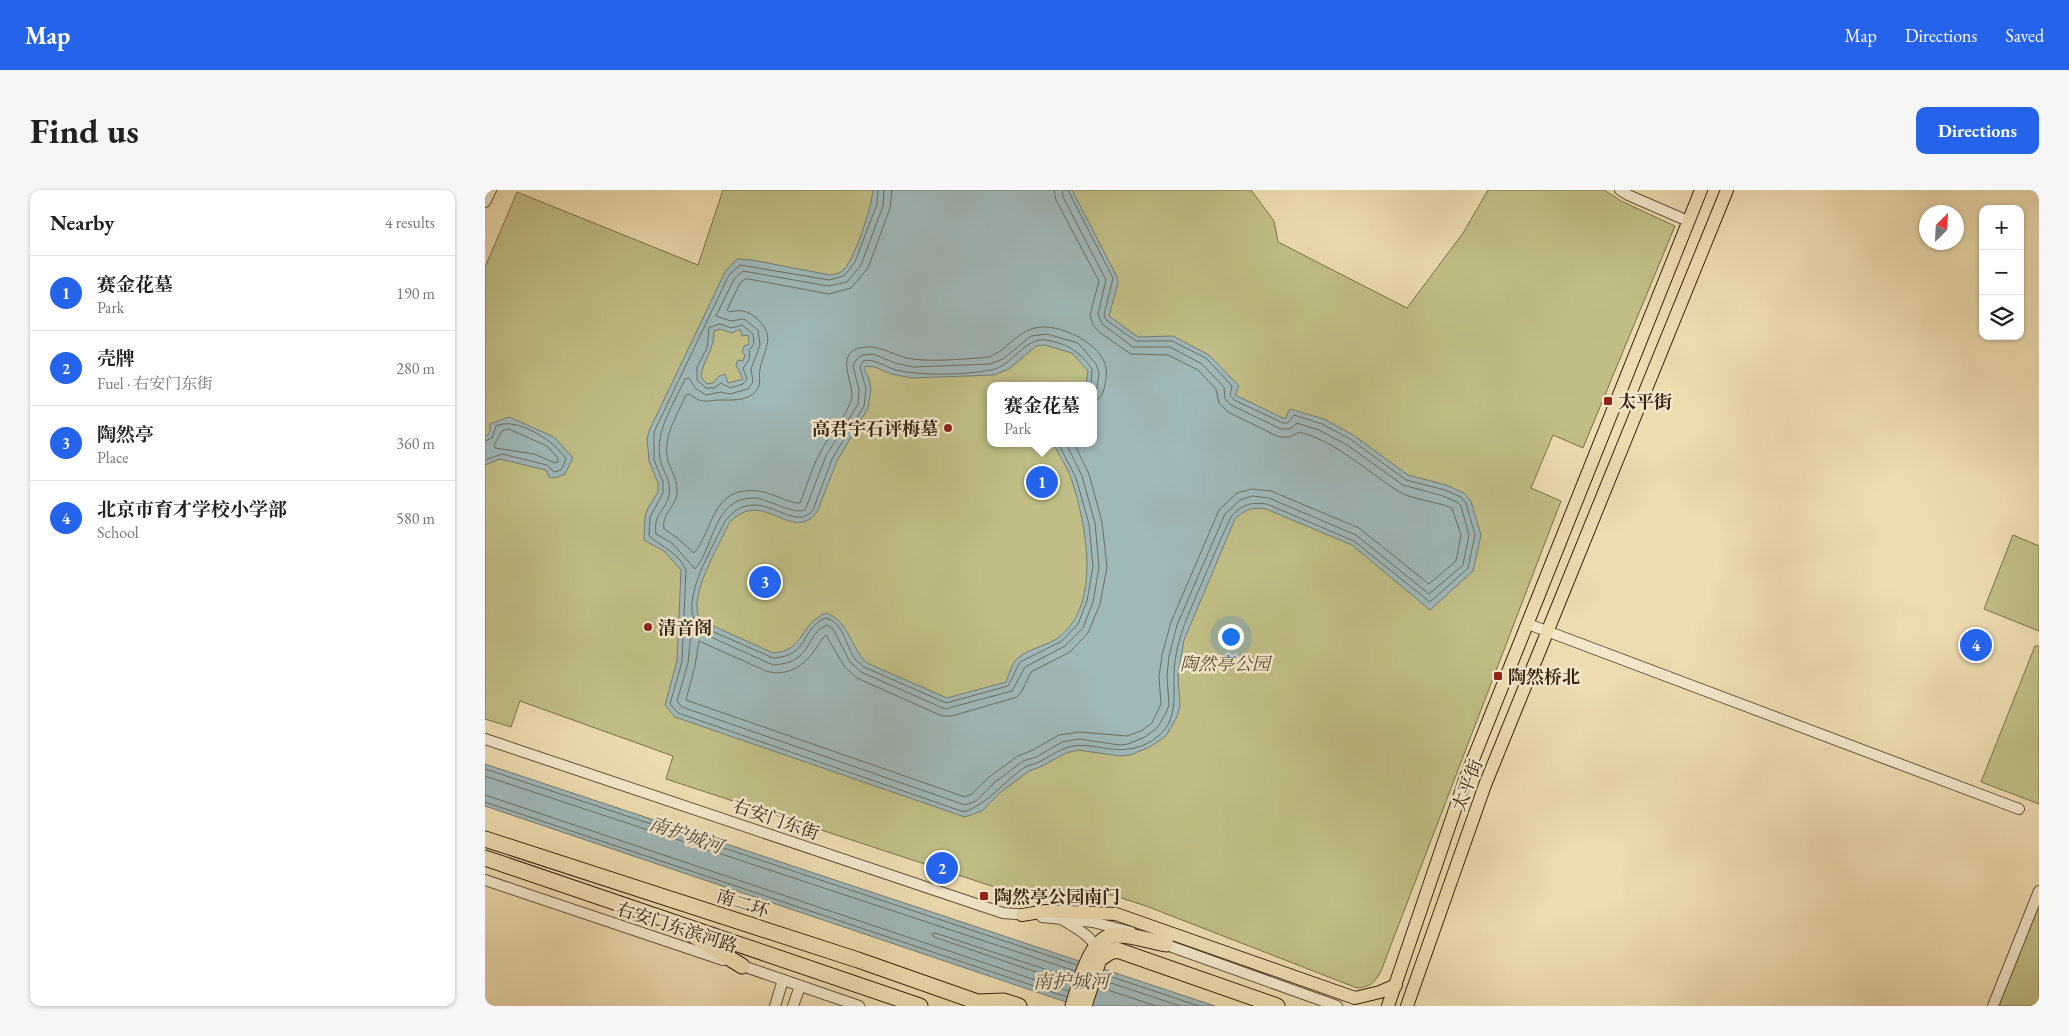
<!DOCTYPE html>
<meta charset="utf-8">
<style>
body{margin:0;font-family:"EB Garamond","Noto Serif SC",serif;background:#f6f6f6;color:#202124}
.controls{position:absolute;right:15px;top:15px;display:grid;overflow:hidden;border-radius:10px;box-shadow:0 1px 4px #0004}
.controls button{width:45px;height:45px;display:grid;place-items:center;padding:0;border:0;border-bottom:1px solid #e0e0e0;background:#fff;color:#202124;font:25px sans-serif}
.compass{position:absolute;left:1434px;top:15px;width:45px;height:45px;border-radius:50%;background:#fff;box-shadow:0 1px 4px #0004;rotate:24deg}
.you{position:absolute;left:745px;top:446px;width:18px;height:18px;margin:-12px;border:4px solid #fff;border-radius:50%;background:#1a73e8;box-shadow:0 0 0 8px #1a73e833}
.badge{display:grid;place-items:center;width:32px;height:32px;border-radius:50%;background:#2563eb;color:#fff;font-size:16px;font-weight:700}
.pin{position:absolute;translate:-50% -50%;border:2px solid #fff;box-shadow:0 1px 5px #0006}
.popup{position:absolute;left:502px;top:192px;width:110px;height:65px;box-sizing:border-box;display:grid;place-content:center;border-radius:10px;background:#fff;filter:drop-shadow(0 1px 4px #0005);font-size:16px;white-space:nowrap;color:#757577}
.popup b{font-size:19px;color:#202124}
.popup::after{content:'';position:absolute;left:50%;top:100%;margin-left:-10px;border:10px solid transparent;border-top-color:#fff}
.list{margin:0;padding:0;list-style:none}
h2{display:flex;justify-content:space-between;align-items:center;height:65px;margin:0;padding:0 20px;font-size:21px}
h2 small{font-size:16px;font-weight:400;color:#757577}
.list li{display:grid;grid-template-columns:32px 1fr auto;gap:15px;align-items:center;box-sizing:border-box;height:75px;padding:0 20px;border-top:1px solid #e0e0e0}
.list b{display:block;font-size:19px;white-space:nowrap}
.list p{margin:0;font-size:16px;white-space:nowrap;color:#757577}
.list em{font-size:16px;font-style:normal;color:#757577}
.icon{flex:none;width:28px;height:28px;fill:none;stroke:currentColor;stroke-width:2;stroke-linecap:round;stroke-linejoin:round}
.map{position:relative;flex:none;width:1554px;height:816px;overflow:hidden;border-radius:10px}
header{display:flex;align-items:center;gap:30px;box-sizing:border-box;height:70px;padding:0 25px;background:#2563eb;color:#fff}
header strong{font-size:24px}
nav{display:flex;gap:28px;margin-inline-start:auto;font-size:18px}
.intro{display:flex;align-items:center;justify-content:space-between;box-sizing:border-box;height:120px;padding:0 30px}
h1{margin:0;font-size:35px}
.button{padding:12px 22px;border-radius:10px;background:#2563eb;color:#fff;font-size:18px;font-weight:700}
main{display:flex;gap:30px;padding:0 30px}
aside{flex:1;background:#fff;border-radius:10px;box-shadow:0 1px 4px #0004}
.map>svg:first-child{display:block}
.green{fill:#c0be86;stroke:#7c704c;fill-rule:evenodd}
.water{fill:#9fb8b8;stroke:#767c76;fill-rule:evenodd}
.lines{fill:none;stroke-linecap:round;stroke-linejoin:round}
.shore{stroke:#6c6e65;stroke-width:1}
.minor-casing{stroke:#65513a;stroke-width:12}
.major-casing{stroke:#382312;stroke-width:14}
.highway-casing{stroke:#382312;stroke-width:17}
.minor{stroke:#f3e8cc;stroke-width:10}
.major{stroke:#eddcb0;stroke-width:12}
.highway{stroke:#eddcb0;stroke-width:15}
.poi-dot{fill:#8f2418;stroke:#f3e8cc;stroke-width:2}
.labels{text-anchor:middle;dominant-baseline:central;stroke-width:5;stroke-linejoin:round;paint-order:stroke}
.poi-label{font-size:18px;font-weight:bold;fill:#382312;stroke:#f3e8cc;text-anchor:start}
.park-label{font-size:18px;font-style:italic;fill:#5a4a2f;stroke:#f3e8cc}
.street-label{font-size:18px;fill:#382312;stroke:#f3e8cc}
.water-label{font-size:19px;font-style:italic;fill:#575044;stroke:#f3e8cc}
</style>
<header>
<strong>Map</strong>
<nav><a>Map</a><a>Directions</a><a>Saved</a></nav>
</header>
<div class="intro"><h1>Find us</h1><a class="button">Directions</a></div>
<main>
<aside>
<h2>Nearby<small>4 results</small></h2>
<ul class="list">
<li><span class="badge">1</span><div><b>赛金花墓</b><p>Park</p></div><em>190 m</em></li>
<li><span class="badge">2</span><div><b>壳牌</b><p>Fuel · 右安门东街</p></div><em>280 m</em></li>
<li><span class="badge">3</span><div><b>陶然亭</b><p>Place</p></div><em>360 m</em></li>
<li><span class="badge">4</span><div><b>北京市育才学校小学部</b><p>School</p></div><em>580 m</em></li>
</ul>
</aside>
<div class="map">
<svg width="1554" height="816" viewBox="0 0 1554 816">
<rect width="100%" height="100%" fill="#eddcb0"/>
<filter id="stains"><feTurbulence type="fractalNoise" baseFrequency=".004" numOctaves="4"/><feColorMatrix values="0 0 0 0 .2 0 0 0 0 .09 0 0 0 0 .02 0 0 0 .5 -.17"/></filter>
<radialGradient id="worn" r=".72"><stop offset=".6" stop-color="#630" stop-opacity="0"/><stop offset="1" stop-color="#630" stop-opacity=".3"/></radialGradient>
<!-- green -->
<g class="green">
<path d="M 238,0 L 766,0 L 789,31 L 793,52 L 922,118 L 978,43 L 1003,0 L 1119,0 L 1136,11 L 1190,36 L 1098,258 L 1068,245 L 1046,298 L 1076,311 L 896,781 C 890,793 885,797 872,798 L 661,716 L 627,705 L 531,704 L 181,589 L 188,566 L 35,511 L 26,537 L 0,529 L 0,77 L 32,2 L 213,75 ZM 506,196 L 608,196 L 608,253 L 506,253 Z"/>
<polygon points="1528,345 1554,356 1554,441 1499,419"/>
<polygon points="1550,456 1554,456 1554,614 1496,592"/>
<polygon points="1554,712 1554,816 1514,816"/>
</g>
<!-- water -->
<g class="water">
<path d="M 388,0 L 587,0 L 632,87 L 633,93 L 624,126 L 653,147 L 688,146 L 724,165 L 754,196 L 750,205 L 800,229 L 805,219 L 839,229 L 868,245 L 923,285 L 961,295 L 979,303 L 986,311 L 996,345 L 988,381 L 945,420 L 867,355 L 781,319 C 766,317 761,319 750,329 L 699,450 L 693,486 L 695,516 L 692,527 L 681,546 L 665,557 L 645,565 L 635,566 L 593,560 L 581,563 L 555,577 L 544,581 L 516,602 L 497,621 L 480,627 L 190,527 L 180,515 L 192,471 L 196,380 L 179,361 L 159,350 L 160,327 L 163,318 L 173,302 L 173,293 L 164,271 L 162,249 L 164,241 L 240,82 L 252,69 L 267,70 L 345,85 C 348,84 354,84 356,82 C 369,74 387,15 388,0 ZM 235,139 L 247,143 L 255,139 L 257,146 L 263,145 L 264,154 L 259,156 L 257,162 L 260,165 L 258,171 L 253,170 L 251,175 L 258,189 L 243,193 L 240,184 L 234,186 L 228,193 L 222,194 L 216,187 C 218,169 229,162 229,141 ZM 560,155 L 587,163 L 603,181 L 601,196 L 608,196 L 608,253 L 568,253 C 574,265 583,278 587,291 C 601,334 617,414 574,447 C 562,456 545,458 533,468 C 527,472 524,485 521,492 L 462,508 L 382,473 C 365,457 364,431 341,423 C 314,434 320,461 288,463 L 215,430 C 202,406 234,357 244,333 C 278,296 307,355 332,322 L 352,271 L 383,218 L 386,199 L 384,189 L 380,181 L 380,176 L 390,177 L 406,184 L 427,188 L 509,185 L 524,179 L 551,156 Z"/>
<polygon points="24,227 69,247 88,268 80,284 70,288 64,287 61,280 15,269 0,275 0,245 2,246 5,241 5,234"/>
<polygon points="0,574 730,816 593,816 0,616"/>
</g>
<g class="lines">
<!-- shore -->
<g class="shore">
<path d="M 393,0 L 392,14 L 370,72 L 359,86 L 344,90 L 255,75 L 244,85 L 169,242 L 169,270 L 178,292 L 178,303 L 165,327 L 164,346 C 177,357 194,363 201,380 L 197,472 L 185,514 L 193,523 L 479,622 C 503,614 519,591 540,577 C 544,575 550,574 554,572 C 562,568 569,563 578,559 C 605,547 630,570 663,553 C 701,533 684,498 691,465 C 695,441 706,419 715,397 C 725,374 735,350 746,327 C 757,314 766,312 782,314 L 869,351 L 945,412 L 983,378 L 990,345 L 981,313 L 976,307 L 960,300 L 921,290 L 865,249 L 837,234 L 809,225 L 803,233 L 798,233 L 749,210 L 745,205 L 747,196 L 721,168 L 687,151 L 651,151 L 621,130 L 619,125 L 628,88 L 583,0"/>
<path d="M 399,0 L 398,16 L 376,75 L 362,92 L 343,96 L 258,81 L 249,89 L 231,126 L 246,131 L 259,129 L 273,140 L 275,155 L 266,179 L 268,192 L 263,199 L 245,204 L 236,202 L 221,205 L 210,198 L 204,188 L 200,189 C 189,214 170,240 175,268 C 177,281 187,291 184,305 C 181,321 168,322 171,344 L 187,353 L 210,379 C 229,358 228,308 268,308 C 283,308 307,325 320,320 L 341,266 L 373,214 L 374,200 L 368,176 L 372,169 L 377,165 L 388,164 L 410,173 L 428,177 L 505,174 L 518,169 L 546,146 L 562,144 L 593,153 L 611,174 L 614,183 L 612,198 L 608,204"/>
<path d="M 407,0 L 405,18 L 383,78 L 366,98 L 344,104 L 264,89 L 260,89 L 255,93 L 242,120 L 245,122 C 255,119 262,121 270,127 C 292,146 280,156 275,179 C 273,188 278,195 269,203 C 260,211 247,210 236,210 C 221,210 219,215 204,204 L 201,205 C 192,226 177,247 183,271 C 187,283 193,290 192,304 C 190,318 176,324 179,339 L 191,347 L 209,363 C 229,340 226,295 274,301 C 288,303 302,313 315,313 C 322,296 326,279 335,263 C 344,245 359,229 366,211 C 372,195 345,161 380,157 C 396,155 411,167 427,169 C 450,172 480,169 504,167 C 524,159 534,138 557,137 C 578,136 617,154 621,178 C 622,183 621,189 620,194 C 619,202 616,208 608,213"/>
<path d="M 569,0 L 571,10 L 614,91 L 605,125 L 608,135 L 614,142 L 646,164 L 683,165 L 713,180 L 731,199 L 734,213 L 743,222 L 794,247 L 804,247 L 815,242 C 853,253 880,280 913,301 C 927,310 951,311 967,318 L 976,345 L 971,371 L 944,394 L 874,338 L 786,301 L 767,299 L 752,303 L 734,320 L 686,432 L 677,465 L 674,487 L 676,514 L 667,533 L 656,541 L 642,546 L 594,542 L 574,545 L 548,560 L 533,566 L 504,587 L 487,604 L 480,607 L 201,510 L 210,476 L 214,451 L 281,481 C 301,487 318,477 329,461 C 333,456 336,449 341,445 L 359,476 L 372,488 L 457,526 L 467,526 L 532,507 L 537,501 L 546,482 L 585,462 L 603,443 L 615,414 L 622,377 L 617,332 L 604,284 L 589,253"/>
<path d="M 577,0 L 578,7 L 621,90 L 613,124 L 617,134 L 648,157 L 685,157 L 717,174 L 739,197 L 740,209 L 746,215 L 796,239 L 805,239 L 812,233 L 834,240 L 862,255 L 918,295 L 958,306 L 972,312 L 976,316 L 984,345 L 978,375 L 944,404 L 871,345 L 784,308 L 767,306 L 755,310 L 740,324 L 692,435 L 684,466 L 682,486 L 684,515 L 681,523 L 672,538 L 660,547 L 643,554 L 635,555 L 594,549 L 577,552 L 551,567 L 538,571 L 509,593 L 491,611 L 480,615 L 197,517 L 192,511 L 203,473 L 206,442 L 208,439 L 288,475 C 330,472 319,444 342,435 L 348,439 L 365,472 L 376,482 L 460,519 L 527,501 L 540,477 L 580,456 L 598,438 L 608,412 L 614,377 L 610,333 L 597,286 L 581,253"/>
<path d="M 235,134 L 246,138 L 257,135 L 268,144 L 269,154 L 264,160 C 266,168 263,172 258,178 L 262,189 L 258,194 L 245,198 L 236,193 L 229,198 L 221,198 L 212,190 L 212,177 L 222,158 L 224,138 Z"/>
<polygon points="24,239 62,256 73,268 73,272 70,273 49,264 10,258 9,255 17,241"/>
<path d="M 0,251 L 7,248 L 11,236 C 31,226 70,251 81,269 L 76,280 L 69,282 L 62,275 L 17,264 L 0,270"/>
<path d="M 573,253 L 591,288 L 604,334 L 608,377 L 602,411 L 593,434 L 577,451 L 535,472 L 523,496 L 461,513 L 379,477 C 376,474 372,472 370,469 C 360,455 359,432 340,428 C 315,439 325,466 288,468 L 213,435 C 192,414 230,353 240,331 C 274,289 307,346 328,320 L 347,269 L 379,216 L 381,199 L 375,177 L 378,171 C 390,168 400,177 411,180 C 436,186 480,185 506,180 C 527,177 539,147 561,150 C 583,154 594,161 607,179 L 606,196"/>
<polyline points="0,579 592,775"/>
<polyline points="0,586 590,781"/>
<polyline points="0,605 583,801"/>
<polyline points="0,612 582,807"/>
<polyline points="618,784 714,816"/>
<polyline points="617,790 695,816"/>
<polyline points="586,794 449,747 447,744 450,743 587,788"/>
<polyline points="614,797 671,816"/>
</g>
<defs>
<g id="minor">
<polyline points="1135,0 1143,5 1203,31"/>
<polyline points="0,12 6,0"/>
<polyline points="1043,434 1534,619"/>
<polyline points="0,549 518,723 543,725"/>
<polyline points="0,690 238,770"/>
<polyline points="557,727 608,732 646,742"/>
<path d="M 578,730 C 591,738 607,746 613,761"/>
<polyline points="676,753 852,816"/>
<polyline points="252,774 374,816"/>
<polyline points="290,816 298,790"/>
<polyline points="308,816 315,796"/>
<polyline points="1508,816 1554,701"/>
</g>
<g id="major">
<polyline points="537,725 561,721 631,724 870,808 895,802 911,795"/>
<polyline points="903,816 981,587 1216,0"/>
<polyline points="922,816 1000,595 1242,0"/>
</g>
<g id="highway">
<polyline points="0,649 373,770 504,816"/>
<polyline points="0,668 435,816"/>
<polyline points="209,746 257,776"/>
<polyline points="494,812 519,811 534,816"/>
<path d="M 588,816 C 595,795 604,746 632,745 C 648,745 665,751 681,754"/>
<polyline points="599,816 614,769 625,762 632,760 792,816"/>
</g>
</defs>
<!-- minor casing -->
<use href="#minor" class="minor-casing"/>
<!-- major casing -->
<use href="#major" class="major-casing"/>
<!-- highway casing -->
<use href="#highway" class="highway-casing"/>
<!-- minor -->
<use href="#minor" class="minor"/>
<!-- major -->
<use href="#major" class="major"/>
<!-- highway -->
<use href="#highway" class="highway"/>
</g>
<!-- markers -->
<g class="poi-dot">
<rect x="1118" y="206" width="10" height="10" rx="2.5"/>
<circle cx="463" cy="238" r="5"/>
<circle cx="163" cy="437" r="5"/>
<rect x="1008" y="481" width="10" height="10" rx="2.5"/>
<rect x="494" y="701" width="10" height="10" rx="2.5"/>
</g>
<g class="labels">
<!-- poi labels -->
<g class="poi-label">
<text x="1133" y="211">太平街</text>
<text x="453" y="238" text-anchor="end">高君宇石评梅墓</text>
<text x="173" y="437">清音阁</text>
<text x="1023" y="486">陶然桥北</text>
<text x="509" y="706">陶然亭公园南门</text>
</g>
<!-- park labels -->
<g class="park-label">
<text x="740" y="473">陶然亭公园</text>
</g>
<!-- street labels -->
<g class="street-label">
<text transform="translate(982 595) rotate(-69)">太平街</text>
<text transform="translate(291 629) rotate(19)">右安门东街</text>
<text transform="translate(258 713) rotate(18)">南二环</text>
<text transform="translate(192 737) rotate(18)">右安门东滨河路</text>
</g>
<!-- water labels -->
<g class="water-label">
<text transform="translate(201 645) rotate(19)">南护城河</text>
<text x="586" y="791">南护城河</text>
</g>
</g>
<rect width="100%" height="100%" filter="url(#stains)"/>
<rect width="100%" height="100%" fill="url(#worn)"/>
</svg>
<div class="controls">
<button>+</button>
<button>−</button>
<button><svg class="icon" aria-label="layers" viewBox="0 0 24 24"><path d="M12 4l9 5-9 5-9-5zM3 14l9 5 9-5"/></svg></button>
</div>
<svg class="compass" viewBox="-18 -18 36 36"><path d="M0-13l5 13h-10z" fill="#e53935"/><path d="M0 13l5-13h-10z" fill="#757577"/></svg>
<div class="you"></div>
<div class="pin badge" style="left:557px;top:292px">1</div>
<div class="popup"><b>赛金花墓</b>Park</div>
<div class="pin badge" style="left:457px;top:678px">2</div>
<div class="pin badge" style="left:280px;top:392px">3</div>
<div class="pin badge" style="left:1491px;top:455px">4</div>
</div>
</main>
